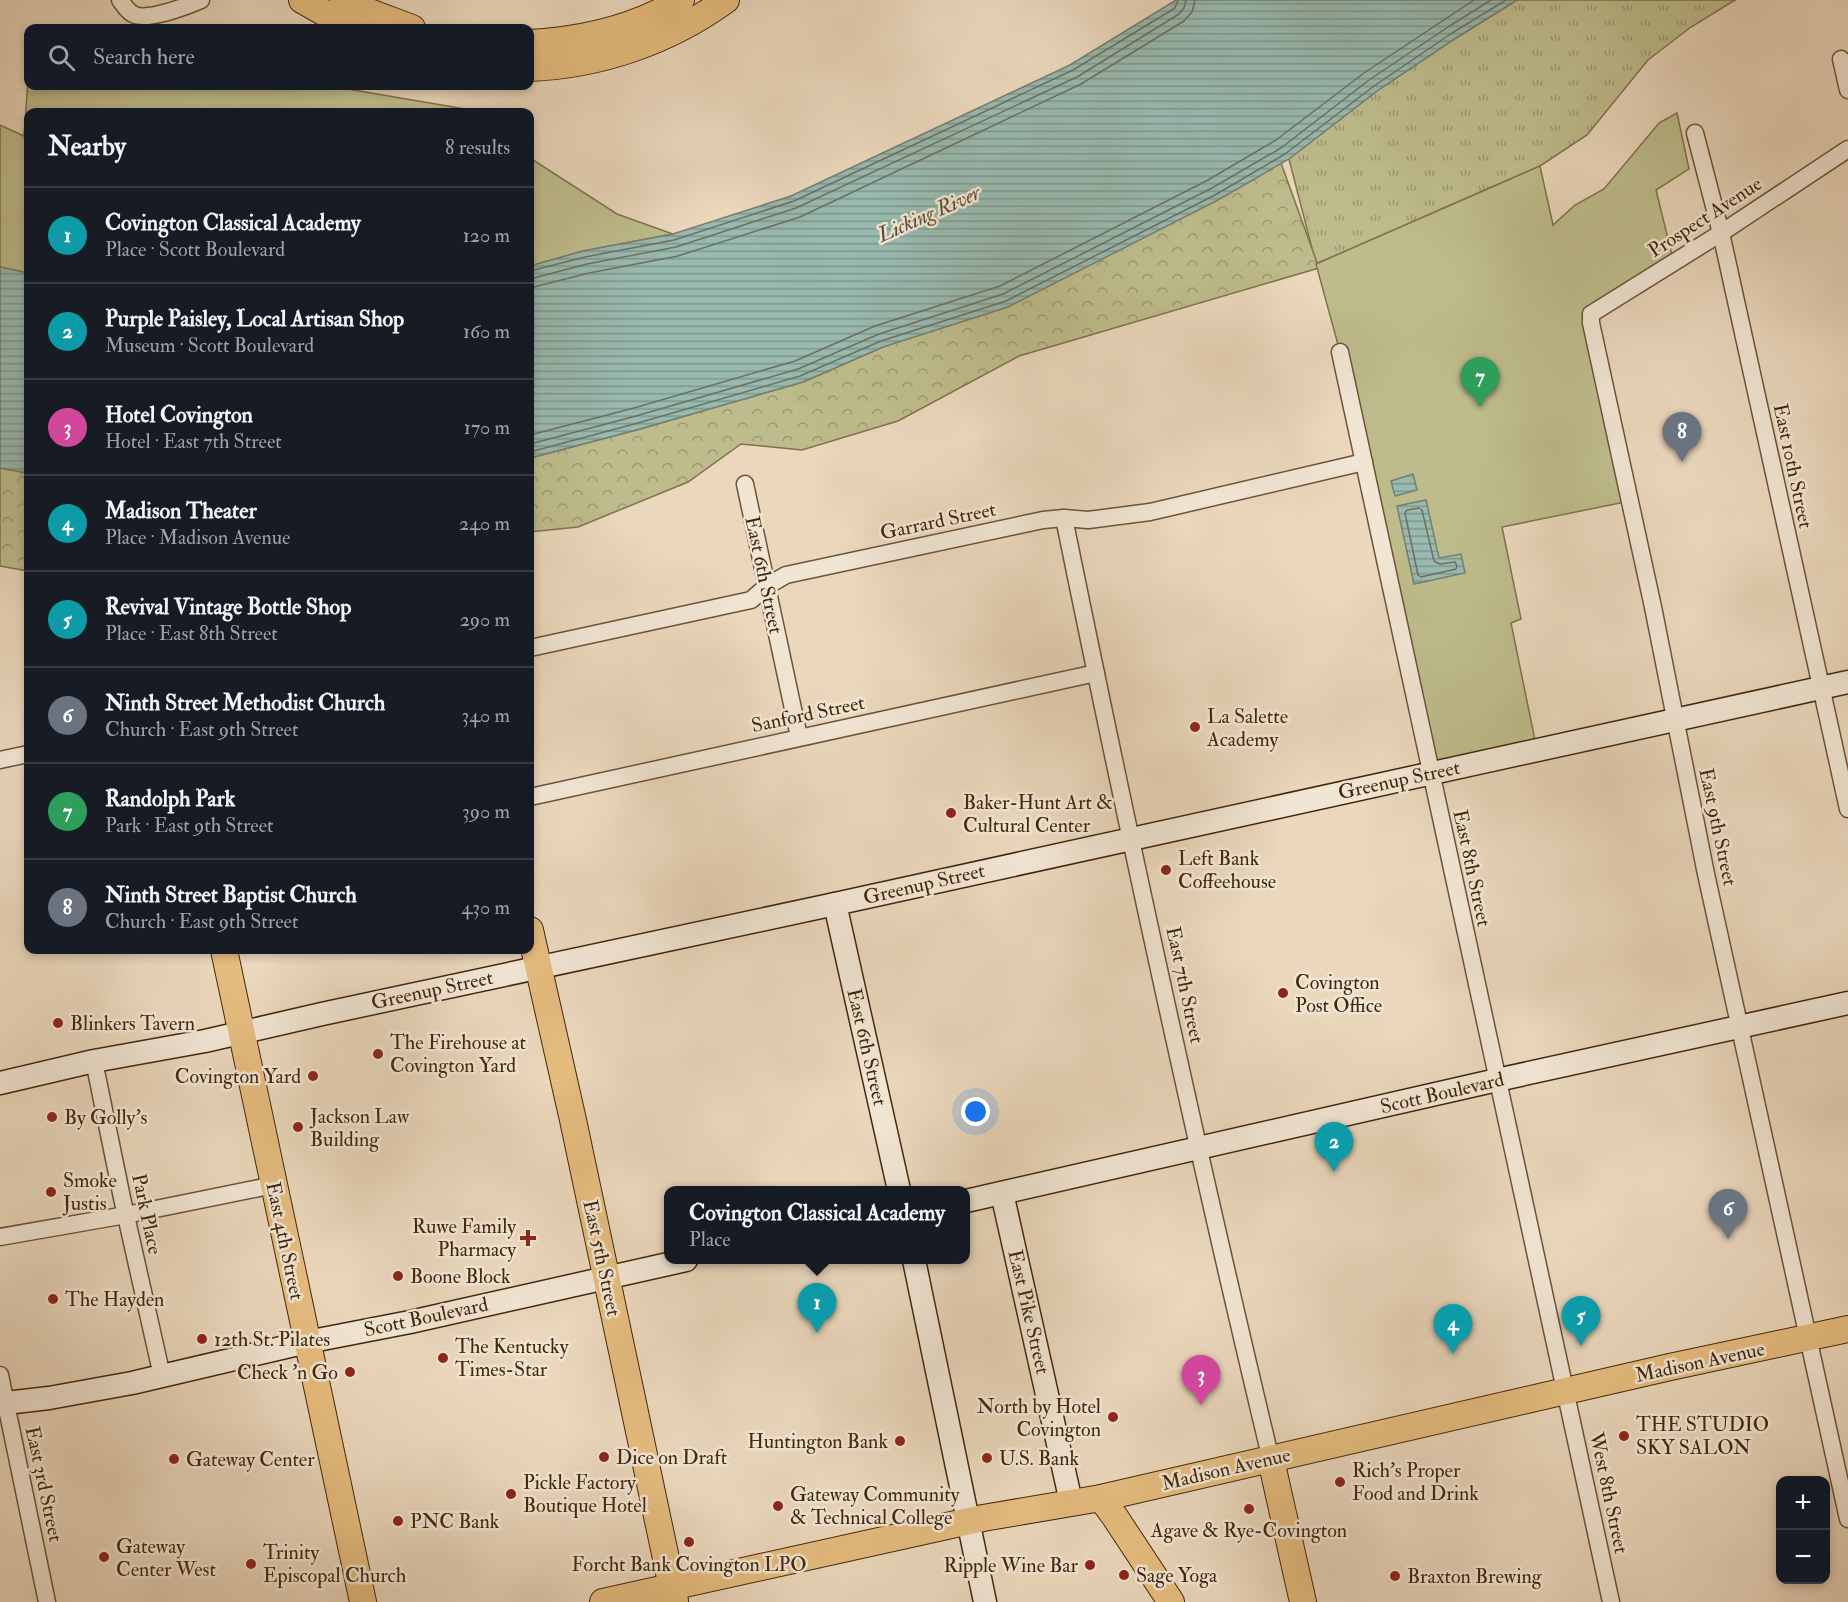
<!DOCTYPE html>
<meta charset="utf-8">
<style>
body{margin:0;font-family:"IM FELL Double Pica",serif;background:#20242c;color:#f1f3f6}
.controls{position:absolute;right:18px;bottom:18px;display:grid;overflow:hidden;border-radius:12px;box-shadow:0 3px 9px #0003}
.controls button{width:54px;height:54px;display:grid;place-items:center;padding:0;border:0;border-bottom:2px solid #363941;background:#171b24;color:#f1f3f6;font:30px sans-serif}
.you{position:absolute;left:976px;top:1112px;width:21px;height:21px;margin:-15px;border:4px solid #fff;border-radius:50%;background:#1a73e8;box-shadow:0 0 0 9px #1a73e833}
.badge{display:grid;place-items:center;width:39px;height:39px;border-radius:50%;background:#c59692;color:#fff;font-size:20px;font-weight:700}
.pin{position:absolute;translate:-50% -50px;filter:drop-shadow(0 2px 3px #0008)}
.pin::after{content:'';position:absolute;top:32px;width:21px;height:18px;background:inherit;clip-path:polygon(0 0,100% 0,50% 100%)}
.popup{position:absolute;left:664px;top:1186px;width:306px;height:78px;box-sizing:border-box;display:grid;place-content:center;border-radius:12px;background:#171b24;filter:drop-shadow(0 2px 4px #0005);font-size:20px;white-space:nowrap;color:#9ea1a6}
.popup b{font-size:22px;color:#f1f3f6}
.popup::after{content:'';position:absolute;left:50%;top:100%;margin-left:-12px;border:12px solid transparent;border-top-color:#171b24}
.list{margin:0;padding:0;list-style:none}
h2{display:flex;justify-content:space-between;align-items:center;height:78px;margin:0;padding:0 24px;font-size:26px}
h2 small{font-size:20px;font-weight:400;color:#9ea1a6}
.list li{display:grid;grid-template-columns:39px 1fr auto;gap:18px;align-items:center;box-sizing:border-box;height:96px;padding:0 24px;border-top:2px solid #363941}
.list b{display:block;font-size:22px;white-space:nowrap}
.list p{margin:0;font-size:20px;white-space:nowrap;color:#9ea1a6}
.list em{font-size:20px;font-style:normal;color:#9ea1a6}
.icon{flex:none;width:33px;height:33px;fill:none;stroke:currentColor;stroke-width:2;stroke-linecap:round;stroke-linejoin:round}
.map{position:relative;flex:none;width:1848px;height:1602px;overflow:hidden}
.search{position:absolute;background:#171b24;box-shadow:0 3px 9px #0003;left:24px;top:24px;width:510px;height:66px;display:flex;align-items:center;gap:15px;box-sizing:border-box;padding:0 21px;border-radius:12px;color:#9ea1a6;font-size:22px}
.panel{position:absolute;background:#171b24;box-shadow:0 3px 9px #0003;left:24px;top:108px;width:510px;height:846px;border-radius:12px}
.map>svg:first-child{display:block}
.grass{fill:url(#grass-tufts);stroke:#80724c;stroke-width:1.5}
.forest{fill:url(#forest-crowns);stroke:#80724c;stroke-width:1.5}
.green{fill:#bebc8c;stroke:#80724c;stroke-width:1.5}
.water{fill:url(#water-rules);stroke:#767f6f;stroke-width:1.5}
.lines{fill:none;stroke-linecap:round;stroke-linejoin:round}
.shore{stroke:#6e705e;stroke-width:1.5}
.street-casing{stroke:#6d5338;stroke-width:19}
.secondary-casing{stroke:#43270c;stroke-width:25}
.primary-casing{stroke:#43270c;stroke-width:28}
.street{stroke:#f1e5d3;stroke-width:16}
.secondary{stroke:#f1e5d3;stroke-width:22}
.primary{stroke:#e5bc7e;stroke-width:26}
.poi-dot{fill:#8f2418;stroke:#f1e5d3;stroke-width:2}
.labels{text-anchor:middle;dominant-baseline:central;stroke-width:5;stroke-linejoin:round;paint-order:stroke}
.street-label{font-size:20px;fill:#43270c;stroke:#f1e5d3}
.poi-label{font-size:20px;fill:#43270c;stroke:#f1e5d3;text-anchor:start}
.water-label{font-size:21px;font-style:italic;fill:#584c35;stroke:#f1e5d3}
</style>
<div class="map">
<svg width="1848" height="1602" viewBox="0 0 1848 1602">
<defs>
<pattern id="grass-tufts" width="24" height="20" patternUnits="userSpaceOnUse" patternTransform="scale(1.5)"><rect width="24" height="20" fill="#bebc8c"/><path d="M3 7l-1-3M5 7V3M7 7l1-3M15 17l-1-3M17 17v-4M19 17l1-3" fill="none" stroke="#9c9971"/></pattern>
<pattern id="forest-crowns" width="20" height="18" patternUnits="userSpaceOnUse" patternTransform="scale(1.5)"><rect width="20" height="18" fill="#bebc8c"/><path d="M2 6a3 3 0 1 1 6 0M12 15a3 3 0 1 1 6 0" fill="none" stroke="#9c9971"/></pattern>
<pattern id="water-rules" width="6" height="5" patternUnits="userSpaceOnUse" patternTransform="scale(1.5)"><rect width="6" height="5" fill="#98bab1"/><path d="M0 2.5h6" fill="none" stroke="#7e978e"/></pattern>
</defs>
<rect width="100%" height="100%" fill="#ead7bc"/>
<filter id="stains"><feTurbulence type="fractalNoise" baseFrequency=".00333" numOctaves="4"/><feColorMatrix values="0 0 0 0 .2 0 0 0 0 .09 0 0 0 0 .02 0 0 0 .5 -.17"/></filter>
<radialGradient id="worn" r=".72"><stop offset=".6" stop-color="#630" stop-opacity="0"/><stop offset="1" stop-color="#630" stop-opacity=".3"/></radialGradient>
<!-- grass -->
<polygon class="grass" points="1517,0 1735,0 1691,27 1648,60 1587,135 1540,166 1316,264 1289,159 1377,91 1456,38"/>
<!-- forest -->
<g class="forest">
<polygon points="1281,163 1319,268 1019,356 898,421 802,450 741,444 688,482 578,527 530,532 530,458 640,429 803,382 883,347"/>
<polygon points="0,468 28,473 28,571 0,566"/>
</g>
<!-- green -->
<g class="green">
<polygon points="28,80 28,86 330,86 471,110 474,112 28,112 28,273 0,267 0,125 24,136"/>
<polygon points="1677,113 1689,169 1656,190 1674,263 1591,314 1630,501 1502,527 1521,619 1511,623 1537,750 1430,774 1340,352 1316,264 1540,166 1553,225 1575,205 1604,189 1659,123"/>
<polygon points="530,158 617,214 673,234 583,251 530,266"/>
</g>
<!-- water -->
<g class="water">
<polygon points="1176,0 1517,0 1456,38 1377,91 1289,159 1218,200 1008,307 883,347 803,382 640,429 530,458 530,266 583,251 673,234 791,196 1070,65"/>
<polygon points="0,267 28,273 28,473 0,468"/>
<polygon points="1413,474 1417,490 1395,496 1391,481"/>
<polygon points="1426,500 1439,558 1461,554 1465,573 1414,584 1397,506"/>
</g>
<g class="lines">
<!-- shore -->
<g class="shore">
<polyline points="530,271 585,257 674,240 794,201 1073,70 1175,8 1178,0"/>
<polyline points="530,279 587,264 676,247 796,208 1077,77 1179,14 1184,8 1186,0"/>
<polyline points="530,288 589,273 678,256 800,217 1081,84 1184,21 1192,12 1195,0"/>
<polyline points="530,435 634,408 795,361 875,326 1000,286 1208,180 1276,140 1364,73 1474,0"/>
<polyline points="530,444 636,416 798,369 879,334 1003,294 1212,188 1281,148 1369,80 1448,27 1491,0"/>
<polyline points="530,452 638,423 800,376 881,341 1006,301 1215,195 1285,154 1374,86 1452,33 1506,0"/>
<polygon points="1419,508 1422,510 1434,561 1440,564 1455,562 1457,566 1456,569 1421,577 1418,575 1405,513 1407,510"/>
</g>
<defs>
<g id="street">
<path d="M 120,0 C 124,5 127,11 133,14 C 146,22 187,6 201,0"/>
<polyline points="1841,59 1848,90"/>
<polyline points="1695,133 1721,233 1848,809"/>
<polyline points="1848,149 1721,233 1591,314 1591,323 1653,607 1706,874 1848,1519"/>
<polyline points="1340,352 1611,1602"/>
<polyline points="745,484 799,737"/>
<path d="M 1064,518 C 1128,833 1196,1147 1271,1460"/>
<polyline points="530,648 751,600 767,586 786,575 1043,520 1064,518 1088,520 1150,512 1364,462"/>
<polyline points="0,760 28,754"/>
<polyline points="530,797 1096,673"/>
<polyline points="94,1061 122,1198 162,1376"/>
<polyline points="0,1237 126,1215 274,1185"/>
<polyline points="0,1375 47,1602"/>
</g>
<g id="secondary">
<polyline points="835,904 899,1190"/>
<polyline points="0,1083 94,1061 205,1041 322,1014 835,904 1848,682"/>
<polyline points="1002,1193 1071,1502"/>
<polyline points="966,1201 1497,1080 1848,1003"/>
<polyline points="914,1260 985,1602"/>
<polyline points="0,1399 6,1403 49,1398 132,1383 307,1342 410,1322 686,1260"/>
</g>
<g id="primary">
<polyline points="302,0 351,28"/>
<polyline points="343,0 364,10 412,28"/>
<path d="M 530,43 C 582,40 636,28 681,0"/>
<path d="M 530,68 C 600,65 668,42 726,0"/>
<polyline points="530,930 573,1120 675,1601"/>
<polyline points="224,950 363,1602"/>
<polyline points="1271,1460 1303,1602"/>
<polyline points="1101,1498 1115,1517 1171,1602"/>
<polyline points="603,1602 983,1518 1101,1498 1670,1367 1848,1329"/>
</g>
</defs>
<!-- street casing -->
<use href="#street" class="street-casing"/>
<!-- secondary casing -->
<use href="#secondary" class="secondary-casing"/>
<!-- primary casing -->
<use href="#primary" class="primary-casing"/>
<!-- street -->
<use href="#street" class="street"/>
<!-- secondary -->
<use href="#secondary" class="secondary"/>
<!-- primary -->
<use href="#primary" class="primary"/>
</g>
<!-- markers -->
<g class="poi-dot">
<circle cx="1195" cy="727" r="6"/>
<circle cx="951" cy="813" r="6"/>
<circle cx="1166" cy="870" r="6"/>
<circle cx="1283" cy="993" r="6"/>
<circle cx="58" cy="1023" r="6"/>
<circle cx="378" cy="1054" r="6"/>
<circle cx="313" cy="1076" r="6"/>
<circle cx="52" cy="1117" r="6"/>
<circle cx="298" cy="1127" r="6"/>
<circle cx="51" cy="1192" r="6"/>
<path d="M525 1229h6v6h6v6h-6v6h-6v-6h-6v-6h6z"/>
<circle cx="398" cy="1276" r="6"/>
<circle cx="53" cy="1299" r="6"/>
<circle cx="202" cy="1339" r="6"/>
<circle cx="443" cy="1358" r="6"/>
<circle cx="350" cy="1372" r="6"/>
<circle cx="1113" cy="1417" r="6"/>
<circle cx="1624" cy="1436" r="6"/>
<circle cx="900" cy="1441" r="6"/>
<circle cx="604" cy="1457" r="6"/>
<circle cx="987" cy="1458" r="6"/>
<circle cx="174" cy="1459" r="6"/>
<circle cx="1340" cy="1482" r="6"/>
<circle cx="511" cy="1494" r="6"/>
<circle cx="778" cy="1506" r="6"/>
<circle cx="1249" cy="1509" r="6"/>
<circle cx="398" cy="1521" r="6"/>
<circle cx="689" cy="1542" r="6"/>
<circle cx="104" cy="1557" r="6"/>
<circle cx="251" cy="1564" r="6"/>
<circle cx="1090" cy="1565" r="6"/>
<circle cx="1124" cy="1575" r="6"/>
<circle cx="1395" cy="1576" r="6"/>
</g>
<g class="labels">
<!-- street labels -->
<g class="street-label">
<text transform="translate(1705 217) rotate(-33)">Prospect Avenue</text>
<text transform="translate(1793 466) rotate(78)">East 10th Street</text>
<text transform="translate(938 521) rotate(-12)">Garrard Street</text>
<text transform="translate(764 575) rotate(78)">East 6th Street</text>
<text transform="translate(808 714) rotate(-12)">Sanford Street</text>
<text transform="translate(1399 780) rotate(-12)">Greenup Street</text>
<text transform="translate(1718 827) rotate(78)">East 9th Street</text>
<text transform="translate(1472 868) rotate(78)">East 8th Street</text>
<text transform="translate(924 884) rotate(-13)">Greenup Street</text>
<text transform="translate(1185 985) rotate(78)">East 7th Street</text>
<text transform="translate(432 990) rotate(-12)">Greenup Street</text>
<text transform="translate(867 1047) rotate(77)">East 6th Street</text>
<text transform="translate(1442 1093) rotate(-13)">Scott Boulevard</text>
<text transform="translate(147 1214) rotate(78)">Park Place</text>
<text transform="translate(285 1241) rotate(78)">East 4th Street</text>
<text transform="translate(602 1258) rotate(78)">East 5th Street</text>
<text transform="translate(1029 1312) rotate(77)">East Pike Street</text>
<text transform="translate(426 1317) rotate(-12)">Scott Boulevard</text>
<text transform="translate(1700 1362) rotate(-12)">Madison Avenue</text>
<text transform="translate(1226 1469) rotate(-13)">Madison Avenue</text>
<text transform="translate(44 1484) rotate(78)">East 3rd Street</text>
<text transform="translate(1609 1493) rotate(78)">West 8th Street</text>
</g>
<!-- poi labels -->
<g class="poi-label">
<text x="1207" y="716">La Salette<tspan x="1207" dy="23">Academy</tspan></text>
<text x="963" y="802">Baker-Hunt Art &amp;<tspan x="963" dy="23">Cultural Center</tspan></text>
<text x="1178" y="858">Left Bank<tspan x="1178" dy="23">Coffeehouse</tspan></text>
<text x="1295" y="982">Covington<tspan x="1295" dy="23">Post Office</tspan></text>
<text x="70" y="1023">Blinkers Tavern</text>
<text x="390" y="1042">The Firehouse at<tspan x="390" dy="23">Covington Yard</tspan></text>
<text x="301" y="1076" text-anchor="end">Covington Yard</text>
<text x="310" y="1116">Jackson Law<tspan x="310" dy="23">Building</tspan></text>
<text x="64" y="1117">By Golly's</text>
<text x="63" y="1180">Smoke<tspan x="63" dy="23">Justis</tspan></text>
<text x="516" y="1226" text-anchor="end">Ruwe Family<tspan x="516" dy="23">Pharmacy</tspan></text>
<text x="410" y="1276">Boone Block</text>
<text x="65" y="1299">The Hayden</text>
<text x="214" y="1339">12th St. Pilates</text>
<text x="455" y="1346">The Kentucky<tspan x="455" dy="23">Times-Star</tspan></text>
<text x="338" y="1372" text-anchor="end">Check ’n Go</text>
<text x="1101" y="1406" text-anchor="end">North by Hotel<tspan x="1101" dy="23">Covington</tspan></text>
<text x="1636" y="1424">THE STUDIO<tspan x="1636" dy="23">SKY SALON</tspan></text>
<text x="888" y="1441" text-anchor="end">Huntington Bank</text>
<text x="616" y="1457">Dice on Draft</text>
<text x="999" y="1458">U.S. Bank</text>
<text x="186" y="1459">Gateway Center</text>
<text x="1352" y="1470">Rich's Proper<tspan x="1352" dy="23">Food and Drink</tspan></text>
<text x="523" y="1482">Pickle Factory<tspan x="523" dy="23">Boutique Hotel</tspan></text>
<text x="790" y="1494">Gateway Community<tspan x="790" dy="23">&amp; Technical College</tspan></text>
<text x="410" y="1521">PNC Bank</text>
<text x="1249" y="1530" text-anchor="middle">Agave &amp; Rye-Covington</text>
<text x="116" y="1546">Gateway<tspan x="116" dy="23">Center West</tspan></text>
<text x="263" y="1552">Trinity<tspan x="263" dy="23">Episcopal Church</tspan></text>
<text x="689" y="1564" text-anchor="middle">Forcht Bank Covington LPO</text>
<text x="1078" y="1565" text-anchor="end">Ripple Wine Bar</text>
<text x="1136" y="1575">Sage Yoga</text>
<text x="1407" y="1576">Braxton Brewing</text>
</g>
<!-- water labels -->
<g class="water-label">
<text transform="translate(929 214) rotate(-24)">Licking River</text>
</g>
</g>
<rect width="100%" height="100%" filter="url(#stains)"/>
<rect width="100%" height="100%" fill="url(#worn)"/>
</svg>
<div class="controls">
<button>+</button>
<button>−</button>
</div>
<div class="you"></div>
<div class="pin badge" style="left:817px;top:1333px;background:#0f9aa8">1</div>
<div class="popup"><b>Covington Classical Academy</b>Place</div>
<div class="pin badge" style="left:1334px;top:1172px;background:#0f9aa8">2</div>
<div class="pin badge" style="left:1201px;top:1405px;background:#d1479c">3</div>
<div class="pin badge" style="left:1453px;top:1354px;background:#0f9aa8">4</div>
<div class="pin badge" style="left:1581px;top:1346px;background:#0f9aa8">5</div>
<div class="pin badge" style="left:1728px;top:1239px;background:#6b7280">6</div>
<div class="pin badge" style="left:1480px;top:407px;background:#2e9e5b">7</div>
<div class="pin badge" style="left:1682px;top:462px;background:#6b7280">8</div>
<div class="search"><svg class="icon" aria-label="search" viewBox="0 0 24 24"><circle cx="10" cy="10" r="6"/><path d="M15 15l6 6"/></svg>Search here</div>
<section class="panel">
<h2>Nearby<small>8 results</small></h2>
<ul class="list">
<li><span class="badge" style="background:#0f9aa8">1</span><div><b>Covington Classical Academy</b><p>Place · Scott Boulevard</p></div><em>120 m</em></li>
<li><span class="badge" style="background:#0f9aa8">2</span><div><b>Purple Paisley, Local Artisan Shop</b><p>Museum · Scott Boulevard</p></div><em>160 m</em></li>
<li><span class="badge" style="background:#d1479c">3</span><div><b>Hotel Covington</b><p>Hotel · East 7th Street</p></div><em>170 m</em></li>
<li><span class="badge" style="background:#0f9aa8">4</span><div><b>Madison Theater</b><p>Place · Madison Avenue</p></div><em>240 m</em></li>
<li><span class="badge" style="background:#0f9aa8">5</span><div><b>Revival Vintage Bottle Shop</b><p>Place · East 8th Street</p></div><em>290 m</em></li>
<li><span class="badge" style="background:#6b7280">6</span><div><b>Ninth Street Methodist Church</b><p>Church · East 9th Street</p></div><em>340 m</em></li>
<li><span class="badge" style="background:#2e9e5b">7</span><div><b>Randolph Park</b><p>Park · East 9th Street</p></div><em>390 m</em></li>
<li><span class="badge" style="background:#6b7280">8</span><div><b>Ninth Street Baptist Church</b><p>Church · East 9th Street</p></div><em>430 m</em></li>
</ul>
</section>
</div>
